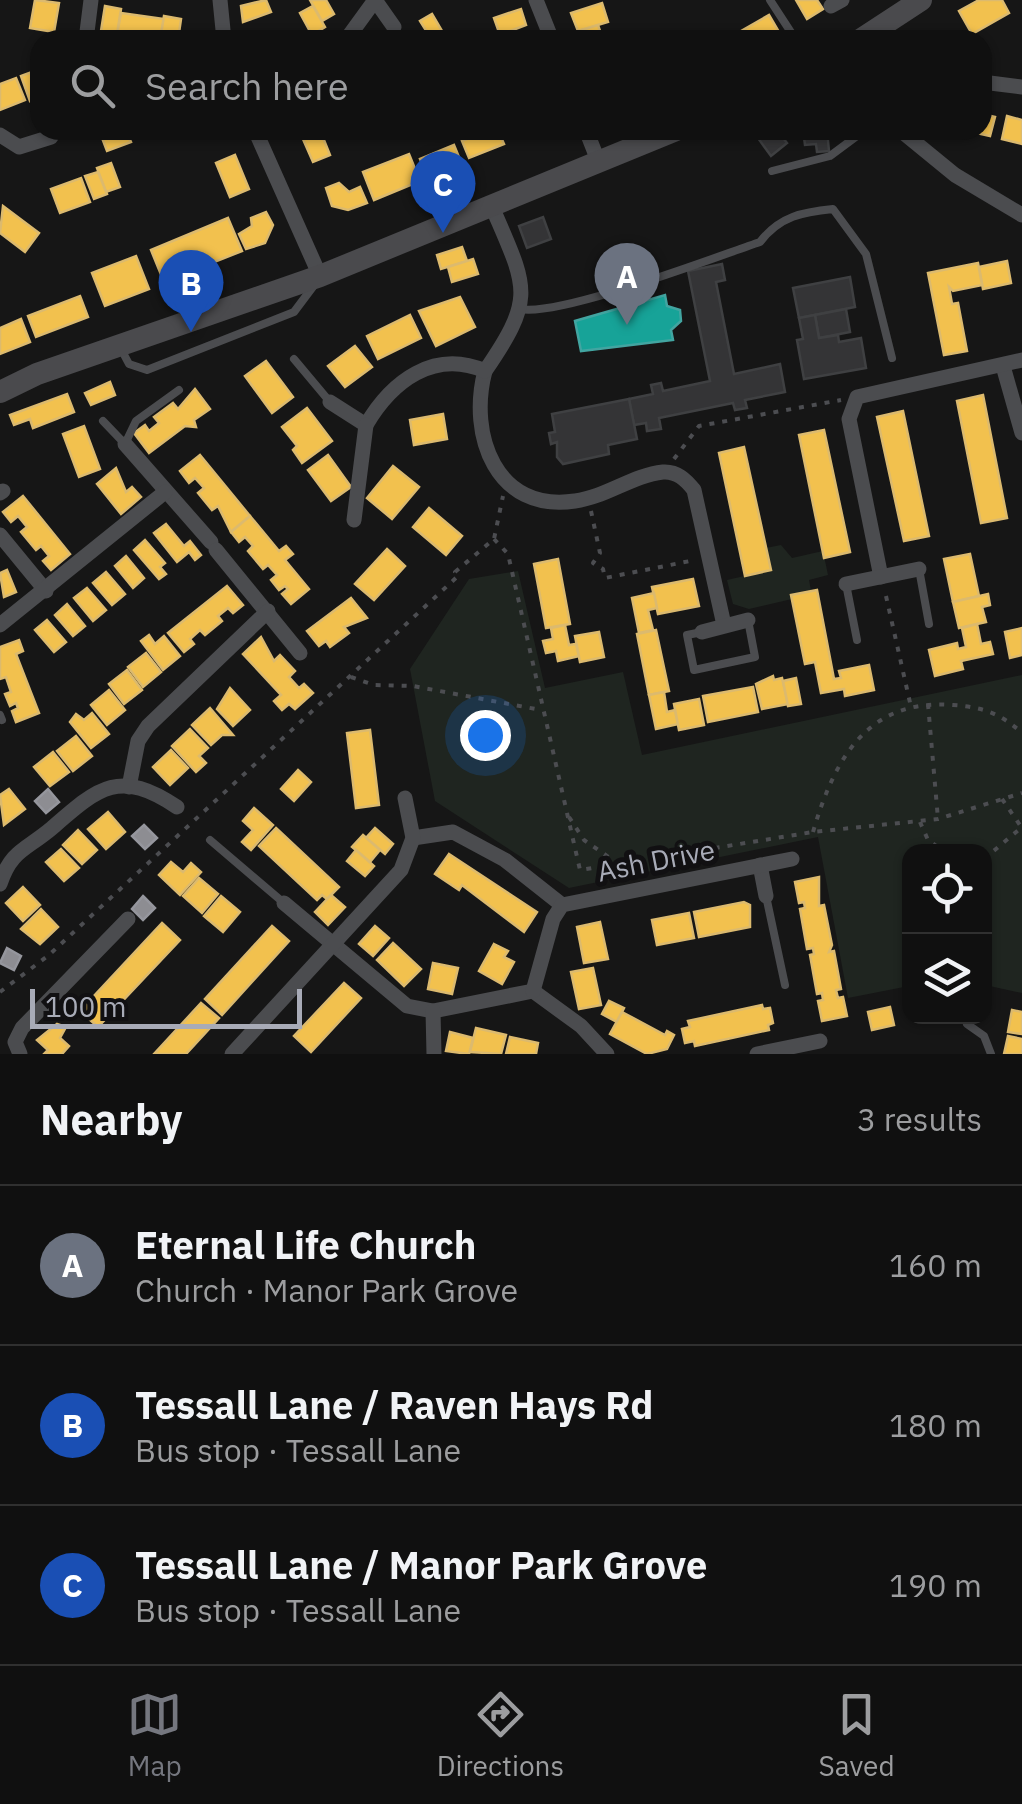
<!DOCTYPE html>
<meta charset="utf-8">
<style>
body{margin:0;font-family:"IBM Plex Sans",sans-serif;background:#191919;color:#f1f3f6}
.controls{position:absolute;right:30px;bottom:30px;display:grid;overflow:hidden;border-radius:20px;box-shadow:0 2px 8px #0004}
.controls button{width:90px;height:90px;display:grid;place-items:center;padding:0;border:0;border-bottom:2px solid #303030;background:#101010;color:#f1f3f6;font:50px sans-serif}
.scale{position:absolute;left:30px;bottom:25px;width:272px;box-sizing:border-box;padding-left:10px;border:5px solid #a8abb7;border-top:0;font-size:28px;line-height:35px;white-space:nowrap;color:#a8abb7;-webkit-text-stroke:8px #111012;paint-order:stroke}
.you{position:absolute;left:485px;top:735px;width:35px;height:35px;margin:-25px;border:8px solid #fff;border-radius:50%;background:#1a73e8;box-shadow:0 0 0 15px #1a73e833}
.badge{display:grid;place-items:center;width:65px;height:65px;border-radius:50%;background:#75777f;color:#fff;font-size:32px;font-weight:700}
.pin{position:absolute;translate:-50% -82px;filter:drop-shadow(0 2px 5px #0008)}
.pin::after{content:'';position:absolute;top:52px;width:35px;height:30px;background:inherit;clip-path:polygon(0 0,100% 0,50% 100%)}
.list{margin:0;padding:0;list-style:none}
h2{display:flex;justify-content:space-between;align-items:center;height:130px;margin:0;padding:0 40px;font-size:42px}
h2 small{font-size:32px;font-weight:400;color:#9c9d9f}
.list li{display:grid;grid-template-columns:65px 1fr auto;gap:30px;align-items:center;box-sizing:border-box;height:160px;padding:0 40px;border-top:2px solid #303030}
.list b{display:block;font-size:38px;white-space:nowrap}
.list p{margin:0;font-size:32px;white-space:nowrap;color:#9c9d9f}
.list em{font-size:32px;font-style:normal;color:#9c9d9f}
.icon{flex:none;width:55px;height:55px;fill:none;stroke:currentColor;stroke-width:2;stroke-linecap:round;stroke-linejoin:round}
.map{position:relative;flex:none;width:1022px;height:1054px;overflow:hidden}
.search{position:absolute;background:#101010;box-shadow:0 2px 8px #0004;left:30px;right:30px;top:30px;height:110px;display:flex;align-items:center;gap:25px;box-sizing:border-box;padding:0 35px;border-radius:30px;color:#9c9d9f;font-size:38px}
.sheet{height:610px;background:#101010}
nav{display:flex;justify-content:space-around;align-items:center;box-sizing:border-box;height:140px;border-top:2px solid #303030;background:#101010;font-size:28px;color:#9c9d9f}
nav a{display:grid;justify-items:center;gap:5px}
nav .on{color:#75777f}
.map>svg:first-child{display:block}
.green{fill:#1f2520}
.homes{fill:#f2c14e;stroke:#dcba6e;stroke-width:2.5}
.public{fill:#17a398;stroke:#42a5a1;stroke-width:2.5}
.industry{fill:#8d8d92;stroke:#95969d;stroke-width:2.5}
.building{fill:#343436;stroke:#3f4042;stroke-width:2.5}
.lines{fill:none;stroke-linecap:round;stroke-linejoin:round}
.path{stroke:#4c4d51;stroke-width:4;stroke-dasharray:5 8;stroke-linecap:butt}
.lane{stroke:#4b4c4f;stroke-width:8}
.street{stroke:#4b4c4f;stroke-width:15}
.secondary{stroke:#4a4a4d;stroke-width:22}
.labels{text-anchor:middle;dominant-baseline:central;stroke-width:10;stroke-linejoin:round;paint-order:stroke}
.street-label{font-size:28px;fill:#a8abb7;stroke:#111012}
</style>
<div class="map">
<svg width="1022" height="1054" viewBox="0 0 1022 1054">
<rect width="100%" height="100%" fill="#161616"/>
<!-- green -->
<g class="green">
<polygon points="781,545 792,558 823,551 828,575 809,580 811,591 792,595 792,599 749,609 733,604 727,580 770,570 766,548"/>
<polygon points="518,571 545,688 623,672 642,755 1022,675 1022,993 985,985 984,852 910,852 909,986 848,998 818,837 569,888 435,801 410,669 469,579"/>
</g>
<!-- homes -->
<g class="homes">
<polygon points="35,0 59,3 54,32 30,28"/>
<polygon points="266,0 271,12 243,22 241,6"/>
<polygon points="310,0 326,0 334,14 322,21"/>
<polygon points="796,0 817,0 823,9 807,19"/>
<polygon points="979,0 1002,0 1009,13 972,34 959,11"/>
<polygon points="602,3 608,22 578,31 571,13"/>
<polygon points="105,6 121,9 117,34 101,31"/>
<polygon points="313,6 325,27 312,35 300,13"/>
<polygon points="521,9 526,25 500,35 494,18"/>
<polygon points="121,13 164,19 160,40 117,35"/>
<polygon points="432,14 445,36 438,40 432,40 420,21"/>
<polygon points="769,15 779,32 765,40 740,40 736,34"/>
<polygon points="164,16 181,19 178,40 160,40"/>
<polygon points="598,25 603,40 581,40 578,31"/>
<polygon points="40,69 40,97 30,101 21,76"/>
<polygon points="16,78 25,100 0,110 0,84"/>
<polygon points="982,114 995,117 990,136 963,130 982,130"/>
<polygon points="1007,116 1022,120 1022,144 1002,139"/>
<polygon points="99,130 126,130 131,142 107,151"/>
<polygon points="299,130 320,130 330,155 313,162"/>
<polygon points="488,130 498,130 504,144 469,158 462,141"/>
<polygon points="454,145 461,162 427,176 420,159"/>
<polygon points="409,154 420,181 374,200 363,172"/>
<polygon points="235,155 249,189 230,197 216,163"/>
<polygon points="111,163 120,187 106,192 97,168"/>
<polygon points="98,172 107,194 94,199 85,176"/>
<polygon points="81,178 90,202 60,213 51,189"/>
<polygon points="339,183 349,192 360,187 367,203 348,210 332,206 326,188"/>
<polygon points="3,206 39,233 25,252 0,233"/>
<polygon points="266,212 273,225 265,243 246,249 239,234 252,226 251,218"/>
<polygon points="228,218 242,251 164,282 151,250"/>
<polygon points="462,247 467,261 441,269 437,255"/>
<polygon points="136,256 149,289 105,306 92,273"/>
<polygon points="473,259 478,274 452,282 448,267"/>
<polygon points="1007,261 1011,283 983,289 979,267"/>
<polygon points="978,263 982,285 953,291 949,287 952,304 958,303 967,351 944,355 928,273"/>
<polygon points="80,296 88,317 36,337 28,316"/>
<polygon points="460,297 475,327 436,346 419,311"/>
<polygon points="410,315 421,338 378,359 367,336"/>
<polygon points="21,319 30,342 0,354 0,328"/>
<polygon points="355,346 372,367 345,387 328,366"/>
<polygon points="266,361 293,397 272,413 245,376"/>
<polygon points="110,382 115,395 91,405 85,393"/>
<polygon points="195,389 210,409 194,420 196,427 185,426 149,453 134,433 145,425 149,431 159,423 154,417 173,403 178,409"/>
<polygon points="67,394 74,412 33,428 30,419 14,425 10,415"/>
<polygon points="983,395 1007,518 981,523 957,401"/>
<polygon points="307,408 332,441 302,463 293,450 297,446 282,427"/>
<polygon points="903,411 929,536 904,541 877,417"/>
<polygon points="443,414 447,439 414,445 410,420"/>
<polygon points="84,426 100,469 79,477 63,434"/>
<polygon points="824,430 850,552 824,558 799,435"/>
<polygon points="744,447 771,570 745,576 719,453"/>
<polygon points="200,455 250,516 231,532 218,506 212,510 198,493 204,488 195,478 189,483 180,471"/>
<polygon points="328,455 351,487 331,501 308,470"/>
<polygon points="393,466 419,487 392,519 367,498"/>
<polygon points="116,468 126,492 132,487 141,497 121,514 97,484"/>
<polygon points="23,496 70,554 51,570 43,561 49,556 41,546 36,550 21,532 27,527 18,516 11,522 3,512"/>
<polygon points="429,508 462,536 446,555 413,527"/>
<polygon points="250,516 279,551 286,546 293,554 285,560 309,589 291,604 282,594 288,589 285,586 279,590 271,580 277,575 268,565 263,569 248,551 253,546 245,537 239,542 231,532"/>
<polygon points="166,524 184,546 190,541 201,555 195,560 189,552 177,562 154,533"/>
<polygon points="145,540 165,563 160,567 166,574 159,579 134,550"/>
<polygon points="387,549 405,566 374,600 355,584"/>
<polygon points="970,554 979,596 953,602 944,559"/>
<polygon points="126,556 144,578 133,588 115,566"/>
<polygon points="558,559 570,624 546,628 534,564"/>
<polygon points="7,570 16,592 4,597 0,573"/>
<polygon points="106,572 125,594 112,605 93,583"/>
<polygon points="693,579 699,606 658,614 652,587"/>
<polygon points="227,586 243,605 233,613 228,608 218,616 222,621 205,635 200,630 190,639 194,644 184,652 168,633"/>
<polygon points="87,588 106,610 93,621 74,598"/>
<polygon points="817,590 834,679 841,678 839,671 869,665 874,690 845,696 844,689 821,693 815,662 805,664 791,595"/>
<polygon points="654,593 657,608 648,610 653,630 639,633 632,598"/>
<polygon points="988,594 990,605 982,607 986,622 959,628 953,602"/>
<polygon points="351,598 367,618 344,627 349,633 330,647 326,641 319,646 307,631"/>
<polygon points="67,604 85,626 73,636 55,615"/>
<polygon points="47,620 66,642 54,652 35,630"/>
<polygon points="977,624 981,644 990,642 993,654 961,661 963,669 935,676 929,650 957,643 958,649 966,647 962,628"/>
<polygon points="565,625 569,645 576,644 579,656 558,661 556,651 546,653 543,641 553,639 551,628"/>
<polygon points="1022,628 1022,655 1010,658 1005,632"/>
<polygon points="656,630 669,691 649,695 637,634"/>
<polygon points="599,632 604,657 580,662 575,636"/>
<polygon points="149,635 155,644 164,636 180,656 163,670 141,641"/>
<polygon points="261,637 274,661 280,655 295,671 289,677 299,688 304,684 313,693 295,709 289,704 282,710 274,701 281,695 243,654"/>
<polygon points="19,640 23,651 16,654 39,713 16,722 12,711 18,708 16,703 10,706 5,694 11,692 6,677 0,679 0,647"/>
<polygon points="146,653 161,672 143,687 128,667"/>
<polygon points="127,670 142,690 124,704 109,684"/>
<polygon points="773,676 774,680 782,678 788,704 762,709 756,684"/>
<polygon points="796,678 801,704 788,706 783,681"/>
<polygon points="753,687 758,712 708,722 703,696"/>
<polygon points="230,688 250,710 233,726 217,709"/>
<polygon points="109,690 125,710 107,725 91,705"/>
<polygon points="664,692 667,712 675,710 678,724 656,729 649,695"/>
<polygon points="699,699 704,725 679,730 674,704"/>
<polygon points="210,708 233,735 222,735 211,745 192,725"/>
<polygon points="92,713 109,734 91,748 70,722 76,714 84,720"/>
<polygon points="190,729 208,748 199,756 206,763 196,772 172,746"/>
<polygon points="370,730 379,805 356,808 347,733"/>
<polygon points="76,736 92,756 73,771 57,751"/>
<polygon points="171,750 188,768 170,785 153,767"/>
<polygon points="53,752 69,772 50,786 34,767"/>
<polygon points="298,770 311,782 294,801 281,789"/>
<polygon points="9,789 25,809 4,825 0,795"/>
<polygon points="254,808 273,825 251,850 242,842 253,830 243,821"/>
<polygon points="108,812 125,832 106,849 88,829"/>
<polygon points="276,828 339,887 327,899 322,895 317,900 259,846"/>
<polygon points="375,828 393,844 385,854 366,838"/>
<polygon points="78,830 97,850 82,864 63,845"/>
<polygon points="363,835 380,850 370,862 352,847"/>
<polygon points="61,849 79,868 64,881 46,862"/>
<polygon points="356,850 374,866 365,876 347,861"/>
<polygon points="449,854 537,912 524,932 462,885 459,890 435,874"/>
<polygon points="171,862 183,872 191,863 201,872 180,895 159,875"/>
<polygon points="819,877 819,906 824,905 832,945 829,952 834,951 841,989 836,990 838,998 843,997 847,1016 822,1021 818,1001 823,1000 822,993 817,994 810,955 814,954 813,948 807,949 800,909 805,908 804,902 799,903 795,882"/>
<polygon points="199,878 218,894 202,913 183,896"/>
<polygon points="23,887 40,905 23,921 6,903"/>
<polygon points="331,895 345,907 328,925 315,912"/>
<polygon points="221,896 240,912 223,932 204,916"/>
<polygon points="744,902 750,905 750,927 699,937 694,912"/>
<polygon points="41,909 58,927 40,944 21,929"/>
<polygon points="689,913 694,938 657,945 652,920"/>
<polygon points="600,922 608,959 584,963 577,927"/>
<polygon points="162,923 180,940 98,1027 80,1011"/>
<polygon points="272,926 289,941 222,1015 205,999"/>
<polygon points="375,926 389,938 373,956 359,944"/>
<polygon points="393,943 421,969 404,986 377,960"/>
<polygon points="494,944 508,951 504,957 514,962 502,984 479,971"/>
<polygon points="433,963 458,968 452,994 428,989"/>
<polygon points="593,968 601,1005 579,1009 571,972"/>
<polygon points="344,983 361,998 311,1052 294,1036"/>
<polygon points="609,1001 624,1008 617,1022 602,1014"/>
<polygon points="201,1003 219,1018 186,1054 154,1054"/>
<polygon points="762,1005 763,1009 770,1008 773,1023 768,1025 769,1030 695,1046 694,1041 685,1043 682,1029 690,1027 688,1021"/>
<polygon points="890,1007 894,1025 872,1030 868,1012"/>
<polygon points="1012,1010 1022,1012 1022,1034 1008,1032"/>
<polygon points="622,1012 665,1035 667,1031 674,1035 667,1049 647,1054 610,1034"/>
<polygon points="57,1024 66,1027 60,1038 69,1046 62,1054 44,1054 48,1050 37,1040"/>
<polygon points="476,1028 506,1035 501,1054 470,1052"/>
<polygon points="450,1032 473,1038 469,1054 446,1051"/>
<polygon points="1008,1036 1022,1039 1022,1054 1004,1054"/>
<polygon points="510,1037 538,1043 536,1054 506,1054"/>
</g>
<!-- public -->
<polygon class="public" points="665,295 667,306 680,310 681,321 671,330 673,340 581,351 575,321"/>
<!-- industry -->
<g class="industry">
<polygon points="48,789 59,802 46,813 35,801"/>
<polygon points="144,825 157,838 145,849 132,836"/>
<polygon points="143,896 155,908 143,920 132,909"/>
<polygon points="7,948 21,956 14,970 0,963"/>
</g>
<!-- building -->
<g class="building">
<polygon points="768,130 777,130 787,143 771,156 758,138"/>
<polygon points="803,130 827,130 829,151 817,152 816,144 805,145"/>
<polygon points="543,217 551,239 527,248 519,226"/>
<polygon points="722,264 725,280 716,282 734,374 780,364 785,392 745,400 747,408 735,410 733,403 659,418 661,429 647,431 646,423 634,425 629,399 653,394 651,385 661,383 663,391 710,381 688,271"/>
<polygon points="850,277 855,307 799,318 793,288"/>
<polygon points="846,309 850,332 819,338 815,315"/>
<polygon points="815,315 819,338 838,335 839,342 861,338 866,368 804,379 797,340 803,339 799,318"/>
<polygon points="629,399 637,439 608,445 609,454 563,464 557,457 557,442 551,444 549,433 555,432 552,414"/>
</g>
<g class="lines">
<!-- path -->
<g class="path">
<polyline points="674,459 699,426 841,400"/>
<polyline points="591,511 600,553 593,563 603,569 605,578 695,560"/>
<polyline points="494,539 508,554 580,870 813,832 938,819 1022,793"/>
<polyline points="886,596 911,707"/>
<polyline points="351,677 374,685 413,686 541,710"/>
<polyline points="928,704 938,819"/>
<polyline points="1002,799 1022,828"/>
<polyline points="569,817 584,840 620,865 622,879"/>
<polyline points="920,822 928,840 942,850"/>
<path d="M 813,832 C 834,760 867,698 953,705 C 982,707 1000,713 1022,733"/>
<polyline points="984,859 1022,827"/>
<polyline points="0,992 49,955 458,576 455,572 494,539 503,496"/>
</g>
<!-- lane -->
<g class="lane">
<polyline points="770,0 796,40"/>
<polyline points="772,171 830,156 865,130"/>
<path d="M 520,309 C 559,317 713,258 760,242 C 780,216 803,212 833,209 L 866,254 L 892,358"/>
<polyline points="120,347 129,364 147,370 294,312 315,284"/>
<polyline points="294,359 330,402"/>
<polyline points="103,421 125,444 136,421 179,390"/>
<polyline points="919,569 929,624"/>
<polyline points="846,584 857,640"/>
<polyline points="702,632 687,635 694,670 755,657 748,620"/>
<polyline points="0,715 2,720"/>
<polyline points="210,840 284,903"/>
<polyline points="766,896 785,985"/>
<polyline points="967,1024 984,1036 991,1054"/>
</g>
<!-- street -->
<g class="street">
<polyline points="220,0 224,40"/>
<polyline points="375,0 394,27"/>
<polyline points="536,0 552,40"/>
<polyline points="831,6 842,0"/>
<polyline points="86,40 91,0"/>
<polyline points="346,40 375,0"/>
<polyline points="982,82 1022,87"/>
<polyline points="255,130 320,276"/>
<polyline points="586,130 599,163"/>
<polyline points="900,130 955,175 1022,215"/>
<polyline points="0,135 19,147 51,137"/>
<polyline points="1003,366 1022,433"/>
<path d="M 485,371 C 468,435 496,513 575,501 C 606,497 633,475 663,472 C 677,471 686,480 694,490 L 724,625"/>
<path d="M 330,402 L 366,425 C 392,381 434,349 485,371 C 536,297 527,288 493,209"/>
<polyline points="125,444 211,542"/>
<polyline points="0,493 3,491"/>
<polyline points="354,520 366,425"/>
<polyline points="0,535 46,591"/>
<polyline points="216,550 300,653"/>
<polyline points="881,577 849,419 857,397 1022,360"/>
<polyline points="846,584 919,569"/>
<polyline points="0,625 165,492"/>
<polyline points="702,632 748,620"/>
<polyline points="129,787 138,741 148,726 268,611"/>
<polyline points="413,838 453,832 505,860 562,905"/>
<polyline points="760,865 766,896"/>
<path d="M 0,884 C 11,850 26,850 52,828 C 98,788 119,768 177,807"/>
<polyline points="284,903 407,1006 433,1011 533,991 581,1026 607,1054"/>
<polyline points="533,991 553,919 562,905 792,859"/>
<polyline points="433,1011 434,1054"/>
<polyline points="20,1054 15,1042 22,1028 128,919"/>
<polyline points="232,1054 401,870 413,838 405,798"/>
<polyline points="757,1054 820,1041"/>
</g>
<!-- secondary -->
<g class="secondary">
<polyline points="860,40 921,0"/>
<polyline points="0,392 37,374 320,276 676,130"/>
</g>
</g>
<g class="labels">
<!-- street labels -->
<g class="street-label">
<text transform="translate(656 860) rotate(-11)">Ash Drive</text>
</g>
</g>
</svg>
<div class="controls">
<button><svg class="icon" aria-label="locate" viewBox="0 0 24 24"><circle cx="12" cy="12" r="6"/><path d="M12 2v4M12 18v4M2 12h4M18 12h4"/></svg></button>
<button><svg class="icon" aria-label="layers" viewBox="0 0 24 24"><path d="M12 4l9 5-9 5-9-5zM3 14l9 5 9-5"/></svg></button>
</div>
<div class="scale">100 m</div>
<div class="you"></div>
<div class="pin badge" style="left:627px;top:325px;background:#6b7280">A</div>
<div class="pin badge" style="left:191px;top:332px;background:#1a4fb4">B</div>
<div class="pin badge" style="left:443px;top:233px;background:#1a4fb4">C</div>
<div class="search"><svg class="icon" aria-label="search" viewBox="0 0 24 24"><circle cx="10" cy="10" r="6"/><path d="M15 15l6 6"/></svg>Search here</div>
</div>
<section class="sheet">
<h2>Nearby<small>3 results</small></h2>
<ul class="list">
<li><span class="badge" style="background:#6b7280">A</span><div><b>Eternal Life Church</b><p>Church · Manor Park Grove</p></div><em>160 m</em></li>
<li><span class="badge" style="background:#1a4fb4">B</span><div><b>Tessall Lane / Raven Hays Rd</b><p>Bus stop · Tessall Lane</p></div><em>180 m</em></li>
<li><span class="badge" style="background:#1a4fb4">C</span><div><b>Tessall Lane / Manor Park Grove</b><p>Bus stop · Tessall Lane</p></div><em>190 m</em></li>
</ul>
</section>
<nav>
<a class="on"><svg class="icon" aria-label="map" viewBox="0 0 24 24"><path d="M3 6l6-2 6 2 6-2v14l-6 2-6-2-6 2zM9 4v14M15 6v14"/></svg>Map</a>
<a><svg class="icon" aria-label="directions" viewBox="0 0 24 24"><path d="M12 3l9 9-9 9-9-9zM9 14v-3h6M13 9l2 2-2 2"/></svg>Directions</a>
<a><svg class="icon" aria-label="saved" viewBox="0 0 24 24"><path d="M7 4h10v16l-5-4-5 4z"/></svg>Saved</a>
</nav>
